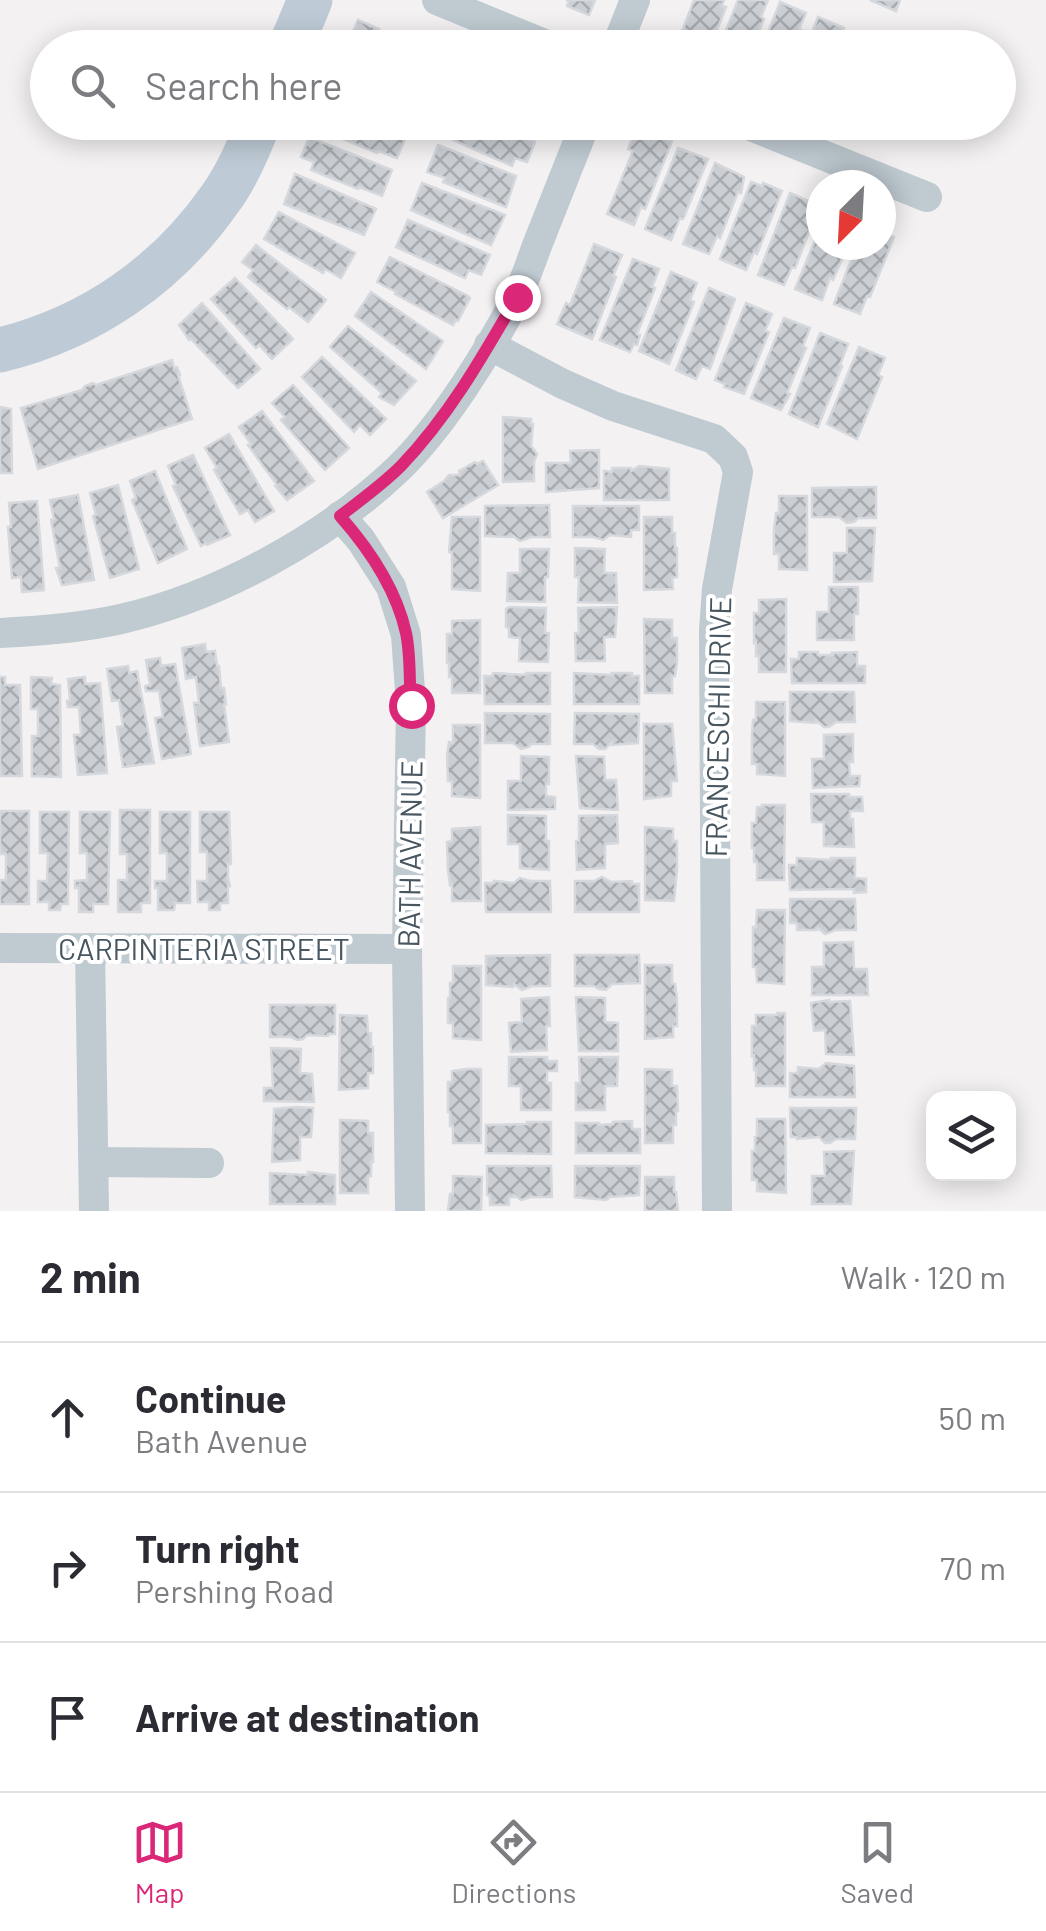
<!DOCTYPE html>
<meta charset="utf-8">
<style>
body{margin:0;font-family:Barlow,sans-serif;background:#f7f7f7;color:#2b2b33}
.controls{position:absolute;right:30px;bottom:30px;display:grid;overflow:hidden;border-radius:20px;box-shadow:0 5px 25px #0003}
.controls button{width:90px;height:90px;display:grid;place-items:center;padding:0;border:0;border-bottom:2px solid #e1e1e2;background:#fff;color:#2b2b33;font:50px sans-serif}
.compass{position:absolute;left:806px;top:170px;width:90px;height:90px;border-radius:50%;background:#fff;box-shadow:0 5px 25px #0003;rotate:204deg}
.stop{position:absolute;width:30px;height:30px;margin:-22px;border:8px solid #db2777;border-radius:50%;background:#fff}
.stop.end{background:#db2777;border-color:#fff;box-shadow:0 2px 10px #0008}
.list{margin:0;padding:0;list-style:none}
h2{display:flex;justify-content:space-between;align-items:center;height:130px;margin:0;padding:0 40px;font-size:42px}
h2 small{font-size:32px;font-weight:400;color:#7c7c81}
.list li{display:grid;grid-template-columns:65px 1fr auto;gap:30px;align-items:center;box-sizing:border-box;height:150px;padding:0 40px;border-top:2px solid #e1e1e2}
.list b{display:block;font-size:38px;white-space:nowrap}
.list p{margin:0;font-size:32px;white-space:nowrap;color:#7c7c81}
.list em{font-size:32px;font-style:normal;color:#7c7c81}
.icon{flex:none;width:55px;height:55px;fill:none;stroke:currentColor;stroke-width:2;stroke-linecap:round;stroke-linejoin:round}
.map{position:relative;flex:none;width:1046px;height:1211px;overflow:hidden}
.search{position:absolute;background:#fff;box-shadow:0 5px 25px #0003;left:30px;right:30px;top:30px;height:110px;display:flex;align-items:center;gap:25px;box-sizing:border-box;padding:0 35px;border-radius:55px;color:#7c7c81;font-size:38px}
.sheet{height:580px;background:#fff}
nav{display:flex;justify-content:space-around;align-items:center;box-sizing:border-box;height:140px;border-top:2px solid #e1e1e2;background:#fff;font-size:28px;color:#7c7c81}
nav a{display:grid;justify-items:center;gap:5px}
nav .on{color:#db2777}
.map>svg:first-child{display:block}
.building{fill:url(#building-cross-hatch);stroke:#d5d8dd;stroke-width:2.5}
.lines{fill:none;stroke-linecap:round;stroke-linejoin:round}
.street{stroke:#bfcad1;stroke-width:30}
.secondary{stroke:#becbd6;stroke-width:45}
.route{stroke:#db2777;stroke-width:12}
.labels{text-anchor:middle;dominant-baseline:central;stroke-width:8;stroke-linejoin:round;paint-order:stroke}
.street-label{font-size:30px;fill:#485660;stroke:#fff}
</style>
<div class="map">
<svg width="1046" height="1211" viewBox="0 0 1046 1211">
<defs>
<pattern id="building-cross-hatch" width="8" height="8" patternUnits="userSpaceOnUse" patternTransform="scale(2.5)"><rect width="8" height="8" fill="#cbcfd4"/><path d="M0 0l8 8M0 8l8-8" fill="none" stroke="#a7abaf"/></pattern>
</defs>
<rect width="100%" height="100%" fill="#f4f1f2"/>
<!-- building -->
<g class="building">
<polygon points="566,0 595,0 589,15 567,6 569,1"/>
<polygon points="694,0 724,0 722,6 726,7 710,48 669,48 675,32 681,34"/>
<polygon points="738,0 768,0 761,17 764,19 753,48 719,48"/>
<polygon points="870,0 900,0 896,11"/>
<polygon points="780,2 806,13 799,29 803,31 796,48 762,48"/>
<polygon points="818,17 844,28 836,48 806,48"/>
<polygon points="358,20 379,29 377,33 413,48 346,48"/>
<polygon points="855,32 881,42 879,48 849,48"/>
<polygon points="318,122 386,122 408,132 397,158 378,151 377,153 333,135 331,139 322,135 323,133 315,130"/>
<polygon points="447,122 488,122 535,142 527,162 515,158 512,166 442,135"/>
<polygon points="863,122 897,122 891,139 884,137 883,139 860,130"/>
<polygon points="636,127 672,141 645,209 641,207 634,225 607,214 633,151 628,149"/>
<polygon points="309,137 392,170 382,196 359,187 358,189 311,170 314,162 301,157"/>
<polygon points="438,145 516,176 506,207 443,182 445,178 427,172"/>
<polygon points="678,148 708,159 683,219 680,218 671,240 645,229"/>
<polygon points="715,163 744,177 741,193 738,192 720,238 717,236 709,254 683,244"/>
<polygon points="295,174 376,209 364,235 284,204"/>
<polygon points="751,182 762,186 763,183 782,191 757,254 754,252 746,270 720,259"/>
<polygon points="422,183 505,215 491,245 411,210"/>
<polygon points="790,193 820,206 815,224 813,222 795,268 792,267 784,285 758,275"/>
<polygon points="279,212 355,253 341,278 325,269 323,273 264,239"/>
<polygon points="408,220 490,255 481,275 469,270 465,278 396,247"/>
<polygon points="821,226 821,245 848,245 833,280 830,278 822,300 795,289"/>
<polygon points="881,230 894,237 870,297 867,296 860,314 834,304 857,245 881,245"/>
<polygon points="594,244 622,255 613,276 616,277 592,339 557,324 566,303 570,305"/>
<polygon points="256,245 326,300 308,322 289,307 287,309 248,277 253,270 242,262"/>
<polygon points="390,257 468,296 470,298 458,321 456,320 453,325 395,294 396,292 377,282"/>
<polygon points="633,259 659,269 652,287 655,288 637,334 640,335 637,345 634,344 630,352 600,340"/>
<polygon points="671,272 697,283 690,300 694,302 669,364 639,351"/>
<polygon points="235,278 293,339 272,359 259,345 256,348 211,299"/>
<polygon points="709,288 735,299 710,369 702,366 696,379 676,370"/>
<polygon points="371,292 443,341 426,369 355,316"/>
<polygon points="202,303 260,369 238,388 191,339 189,340 179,325"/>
<polygon points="746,303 772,314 765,331 769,332 744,394 724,387 725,384 715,380"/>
<polygon points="784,318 810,328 803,346 806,348 787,393 790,394 781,410 751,398"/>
<polygon points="348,326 416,381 394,405 379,397 382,393 330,347"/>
<polygon points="820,333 848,344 840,365 842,366 818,427 789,414"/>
<polygon points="859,347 885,358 878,375 882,377 857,439 827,424"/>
<polygon points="322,357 386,419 370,435 360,425 354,432 302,377"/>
<polygon points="172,360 174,368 177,367 180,375 178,375 192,419 38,469 21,408 82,390 85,386 93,383 96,385"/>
<polygon points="293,385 349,448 325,470 281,420 285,417 272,403"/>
<polygon points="0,407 11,409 12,473 0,473"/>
<polygon points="262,411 314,481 287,500 275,486 277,485 248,445 251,444 239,427"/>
<polygon points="503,417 531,419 531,424 533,424 531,446 537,454 534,462 534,481 503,482"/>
<polygon points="229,434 274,511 255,522 248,510 240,514 214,470 217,468 205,448"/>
<polygon points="599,450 599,488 546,492 546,463 571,463 570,451"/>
<polygon points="193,455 230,535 207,545 206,543 201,546 173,486 176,485 168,466"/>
<polygon points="483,461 498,485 443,518 427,492 444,481 449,475 458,475 460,474 459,471 475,462 477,464"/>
<polygon points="639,466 669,469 669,500 604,500 604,471 612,472 612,468 631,468 631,471"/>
<polygon points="155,471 187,549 158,563 132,500 136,498 130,481"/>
<polygon points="118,485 139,569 110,578 93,516 96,515 90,493"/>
<polygon points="876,487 876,518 858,518 854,522 847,523 839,517 812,517 812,488"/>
<polygon points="78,495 94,580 62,585 56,568 60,568 51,520 54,519 50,500"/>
<polygon points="779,496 807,496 807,570 779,569 779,554 774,554 774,529 776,513 779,513"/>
<polygon points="37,501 44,590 22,592 21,577 12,578 8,527 11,527 9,503"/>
<polygon points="549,505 550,537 531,537 520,541 512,535 512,537 485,536 485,506"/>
<polygon points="573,506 639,506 639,530 631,530 631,537 610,535 603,540 593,537 573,537"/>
<polygon points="452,517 480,517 480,591 452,589 452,552 449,552"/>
<polygon points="644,517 672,517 672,533 675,533 675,548 677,548 677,577 672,578 673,589 644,590"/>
<polygon points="847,528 875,528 872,581 834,582 834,553 847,553"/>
<polygon points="575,548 605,549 604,573 616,573 617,603 578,602 579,577 575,577"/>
<polygon points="520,549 549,549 548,577 545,577 545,602 507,601 508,573 520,573"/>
<polygon points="829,587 858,587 858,614 854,614 854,640 817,640 817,612 829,612"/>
<polygon points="786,599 786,672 759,672 759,656 756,656 756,642 754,643 754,613 759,613 759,600"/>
<polygon points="509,607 546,608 545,633 549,633 548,662 519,661 520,638 509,637 509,628 506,627 506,609"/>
<polygon points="617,607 615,637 604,637 605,661 576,661 575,633 579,633 578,608"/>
<polygon points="644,619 672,620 672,638 677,638 677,662 675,676 672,676 672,693 645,693"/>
<polygon points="480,620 480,693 452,693 452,676 449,677 449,663 447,663 447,634 452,634 452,621"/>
<polygon points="205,644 206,652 215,651 217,666 219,666 221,688 224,688 226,704 224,704 229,742 200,746 194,703 199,703 196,677 186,679 182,648"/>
<polygon points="799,652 818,652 818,655 833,655 832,653 857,652 857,666 865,666 865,683 792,683 791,659 799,659"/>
<polygon points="160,658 161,666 175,664 191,754 162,759 155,718 163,717 159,691 146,691 145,686 150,685 146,660"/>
<polygon points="128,666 129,673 137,671 154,763 123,767 117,727 123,726 119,700 112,701 107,669"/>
<polygon points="493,673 526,675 526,673 550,673 550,704 485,704 484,676 493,676"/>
<polygon points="574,673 613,675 612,673 632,673 632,676 639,676 639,704 574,704"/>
<polygon points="0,677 5,677 5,685 20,685 22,776 0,776"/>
<polygon points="31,677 52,678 51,684 60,685 61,777 32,776 32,736 38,736 38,709 31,709"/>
<polygon points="85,677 85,684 100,683 107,773 78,775 74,735 81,735 79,707 68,707 67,701 70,701 68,679"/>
<polygon points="790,692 854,692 855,722 836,722 829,727 824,727 816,720 816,723 790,721"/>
<polygon points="756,702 785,702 785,776 757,774 757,764 752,764 752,735 753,720 756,720"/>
<polygon points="485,713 550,714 550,744 531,744 529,747 521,749 513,743 485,743"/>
<polygon points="575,713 639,714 638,743 612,745 612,742 605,749 599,749 593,744 574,744"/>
<polygon points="644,724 672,724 677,781 671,781 671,796 644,799"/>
<polygon points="453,725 480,725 480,798 452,796 452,781 448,781 447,756 449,742 453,743"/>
<polygon points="853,734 853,762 849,762 850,776 860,776 859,786 813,788 812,759 824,759 824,735"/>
<polygon points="521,756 549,757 549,784 546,784 546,796 555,797 555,809 508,810 508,781 521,781"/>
<polygon points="576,756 604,757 605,780 616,780 618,810 580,808"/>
<polygon points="811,794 849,794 849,797 862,797 863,811 850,811 850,819 853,819 854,847 824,846 824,822 812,822"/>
<polygon points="762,805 785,805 784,880 757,880 757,862 754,862 754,848 752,848 752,823 756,823 757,807 762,807"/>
<polygon points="120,810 150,810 150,903 141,903 141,912 118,912 118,880 127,880 127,854 120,854"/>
<polygon points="0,811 29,811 29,904 0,904 0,880 6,880 6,854 0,854"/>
<polygon points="40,812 69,812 68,904 61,904 60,910 49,910 49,902 38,902 38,881 47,881 48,853 40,853"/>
<polygon points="80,812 110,812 108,904 93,904 93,912 79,912 79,888 75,888 75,881 87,880 87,853 80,853"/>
<polygon points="160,812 190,812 190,903 175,903 174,910 158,910 158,888 155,888 155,881 167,881 167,853 160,853"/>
<polygon points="200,812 229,812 231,864 228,864 228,878 230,886 228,886 228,903 220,903 220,910 209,910 209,902 198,902 197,881 207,881 207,852 200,852"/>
<polygon points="508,815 546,816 546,841 549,841 549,870 520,868 520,844 508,844"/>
<polygon points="617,815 618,843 605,844 605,868 577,870 576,841 579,841 579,816"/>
<polygon points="480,827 481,901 452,901 452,884 450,885 448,870 447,842 452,841 452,829"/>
<polygon points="645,827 673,829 673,841 677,841 677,870 674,901 645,900"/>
<polygon points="797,858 831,860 831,858 855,858 855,878 866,879 866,892 854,893 854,889 790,890 789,865 797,865"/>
<polygon points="602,877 611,882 632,881 632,884 639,884 639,912 575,912 575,881 594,881"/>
<polygon points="520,878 530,881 550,881 551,912 486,912 485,883 494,883 494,881 514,883"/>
<polygon points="790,899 855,899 856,930 836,930 825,934 818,928 817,930 797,930 797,923 790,923"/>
<polygon points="757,910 785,910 784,984 757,982 756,967 753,967 753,927 756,927"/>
<polygon points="853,942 854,969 867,969 868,995 812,995 812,967 824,967 824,943"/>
<polygon points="550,955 550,986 532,986 522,990 514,984 513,987 486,985 486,956"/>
<polygon points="575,955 639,955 640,983 612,984 606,990 599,989 594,986 575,986"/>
<polygon points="645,965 672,965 672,983 675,984 677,998 677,1026 673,1026 673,1037 645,1039"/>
<polygon points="453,966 481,966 481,1040 453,1038 453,1023 448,1023 448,998 450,998 450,983 453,983"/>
<polygon points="549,997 550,1026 546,1026 547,1050 511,1052 509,1023 522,1022 521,999"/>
<polygon points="576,997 605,998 605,1022 618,1023 618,1051 579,1051"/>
<polygon points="829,1000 829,1002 850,1001 854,1055 826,1054 825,1030 814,1031 811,1003"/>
<polygon points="270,1005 335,1005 335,1034 328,1034 328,1036 307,1035 303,1039 298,1040 290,1037 270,1037"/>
<polygon points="777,1013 785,1013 785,1086 756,1086 756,1070 754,1070 754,1055 752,1056 752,1026 756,1026 756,1015 777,1015"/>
<polygon points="340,1015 367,1016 368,1033 371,1033 371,1047 373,1047 373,1073 368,1073 368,1088 339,1090"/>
<polygon points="271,1048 301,1049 300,1073 312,1074 314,1102 264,1101 264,1088 273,1088"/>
<polygon points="509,1057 547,1057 547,1061 557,1061 557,1071 547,1071 547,1083 551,1083 551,1110 521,1110 521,1086 509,1086"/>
<polygon points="579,1057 618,1057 617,1086 605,1086 605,1110 576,1110 576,1083 580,1083"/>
<polygon points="826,1063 854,1066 855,1097 790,1097 790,1073 798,1073 798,1067 819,1069"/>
<polygon points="466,1069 481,1069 481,1143 453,1143 453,1126 450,1126 450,1112 448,1112 448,1082 452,1082 452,1071"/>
<polygon points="645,1069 672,1070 672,1086 677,1086 678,1111 676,1112 676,1125 673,1125 673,1143 645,1143"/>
<polygon points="295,1107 313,1108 311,1137 300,1137 300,1160 272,1162 274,1109"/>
<polygon points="790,1108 856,1108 855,1139 836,1139 830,1143 825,1143 819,1137 797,1139 797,1137 791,1137"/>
<polygon points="757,1119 785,1119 786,1193 757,1191 757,1180 752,1180 752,1151 755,1151 755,1137 757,1136"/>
<polygon points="340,1120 368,1121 368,1133 373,1133 373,1162 371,1161 371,1176 368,1176 368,1193 340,1193"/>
<polygon points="632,1121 632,1129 640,1129 640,1153 576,1153 576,1123 599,1123 599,1125 613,1124 613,1122"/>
<polygon points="527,1122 551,1122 551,1154 486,1153 486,1125 527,1124"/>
<polygon points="854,1151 851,1204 812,1204 812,1176 825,1176 824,1152"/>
<polygon points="487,1166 551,1166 552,1197 531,1197 521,1200 514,1195 514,1197 509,1197 509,1205 490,1205 490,1196 487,1195"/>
<polygon points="575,1166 640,1166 639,1195 610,1197 606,1200 575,1197"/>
<polygon points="308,1172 335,1175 335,1204 270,1204 270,1173 308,1175"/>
<polygon points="453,1176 482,1177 481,1211 448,1211 450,1194 453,1194"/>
<polygon points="645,1177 674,1177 674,1192 676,1192 678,1211 645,1211"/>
</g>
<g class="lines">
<!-- street -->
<g class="street">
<polyline points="437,0 554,48"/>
<polyline points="616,48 635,0"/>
<polyline points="741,122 927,197"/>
<polyline points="489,345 563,384 613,406 714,439 733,457 738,472 717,589 714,630 717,1211"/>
<polyline points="340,516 361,540 391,587 406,635 411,705 407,949 410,1211"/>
<path d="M 0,633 C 41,631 81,628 121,619 C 218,597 327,537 399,468 C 443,425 488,353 516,299 C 525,281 531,261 538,243 C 554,203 570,163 586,122"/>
<polyline points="0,948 407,949"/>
<polyline points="90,948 94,1211"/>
<polyline points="94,1162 209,1163"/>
</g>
<!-- secondary -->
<g class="secondary">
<polyline points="290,48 310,0"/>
<path d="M 0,350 C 90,328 167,275 220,199 C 237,176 248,149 259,122"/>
</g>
</g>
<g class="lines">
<!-- route -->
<path class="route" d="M 411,705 C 409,682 411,656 406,633 C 396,588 370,550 340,516 C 361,500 383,484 401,466 C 449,416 483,356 517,297"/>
</g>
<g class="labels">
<!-- street labels -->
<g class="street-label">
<text transform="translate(717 727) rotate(-89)">FRANCESCHI DRIVE</text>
<text transform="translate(409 854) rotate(-89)">BATH AVENUE</text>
<text x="204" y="948">CARPINTERIA STREET</text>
</g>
</g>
</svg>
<div class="controls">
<button><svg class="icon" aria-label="layers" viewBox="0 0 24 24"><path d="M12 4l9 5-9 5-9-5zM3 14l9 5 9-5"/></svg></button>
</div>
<svg class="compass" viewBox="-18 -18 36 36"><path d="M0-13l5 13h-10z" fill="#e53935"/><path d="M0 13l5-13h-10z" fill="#7c7c81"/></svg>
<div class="stop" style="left:411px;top:705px"></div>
<div class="stop end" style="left:517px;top:297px"></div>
<div class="search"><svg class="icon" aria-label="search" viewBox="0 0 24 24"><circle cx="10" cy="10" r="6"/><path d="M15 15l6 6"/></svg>Search here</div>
</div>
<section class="sheet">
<h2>2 min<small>Walk · 120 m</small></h2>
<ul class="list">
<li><svg class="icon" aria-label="ahead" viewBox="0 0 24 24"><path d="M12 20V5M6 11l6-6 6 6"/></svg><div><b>Continue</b><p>Bath Avenue</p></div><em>50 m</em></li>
<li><svg class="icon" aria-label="right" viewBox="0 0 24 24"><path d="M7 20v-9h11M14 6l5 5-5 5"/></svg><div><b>Turn right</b><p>Pershing Road</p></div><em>70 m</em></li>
<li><svg class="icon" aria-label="arrive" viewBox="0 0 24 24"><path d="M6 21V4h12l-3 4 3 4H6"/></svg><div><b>Arrive at destination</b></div></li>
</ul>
</section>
<nav>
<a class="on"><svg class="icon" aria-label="map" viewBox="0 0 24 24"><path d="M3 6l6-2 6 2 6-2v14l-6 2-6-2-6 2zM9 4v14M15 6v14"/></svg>Map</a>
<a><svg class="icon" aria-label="directions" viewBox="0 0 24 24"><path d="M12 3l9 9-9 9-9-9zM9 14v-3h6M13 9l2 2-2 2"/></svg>Directions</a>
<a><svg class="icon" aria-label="saved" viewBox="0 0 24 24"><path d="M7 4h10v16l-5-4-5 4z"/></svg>Saved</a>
</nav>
